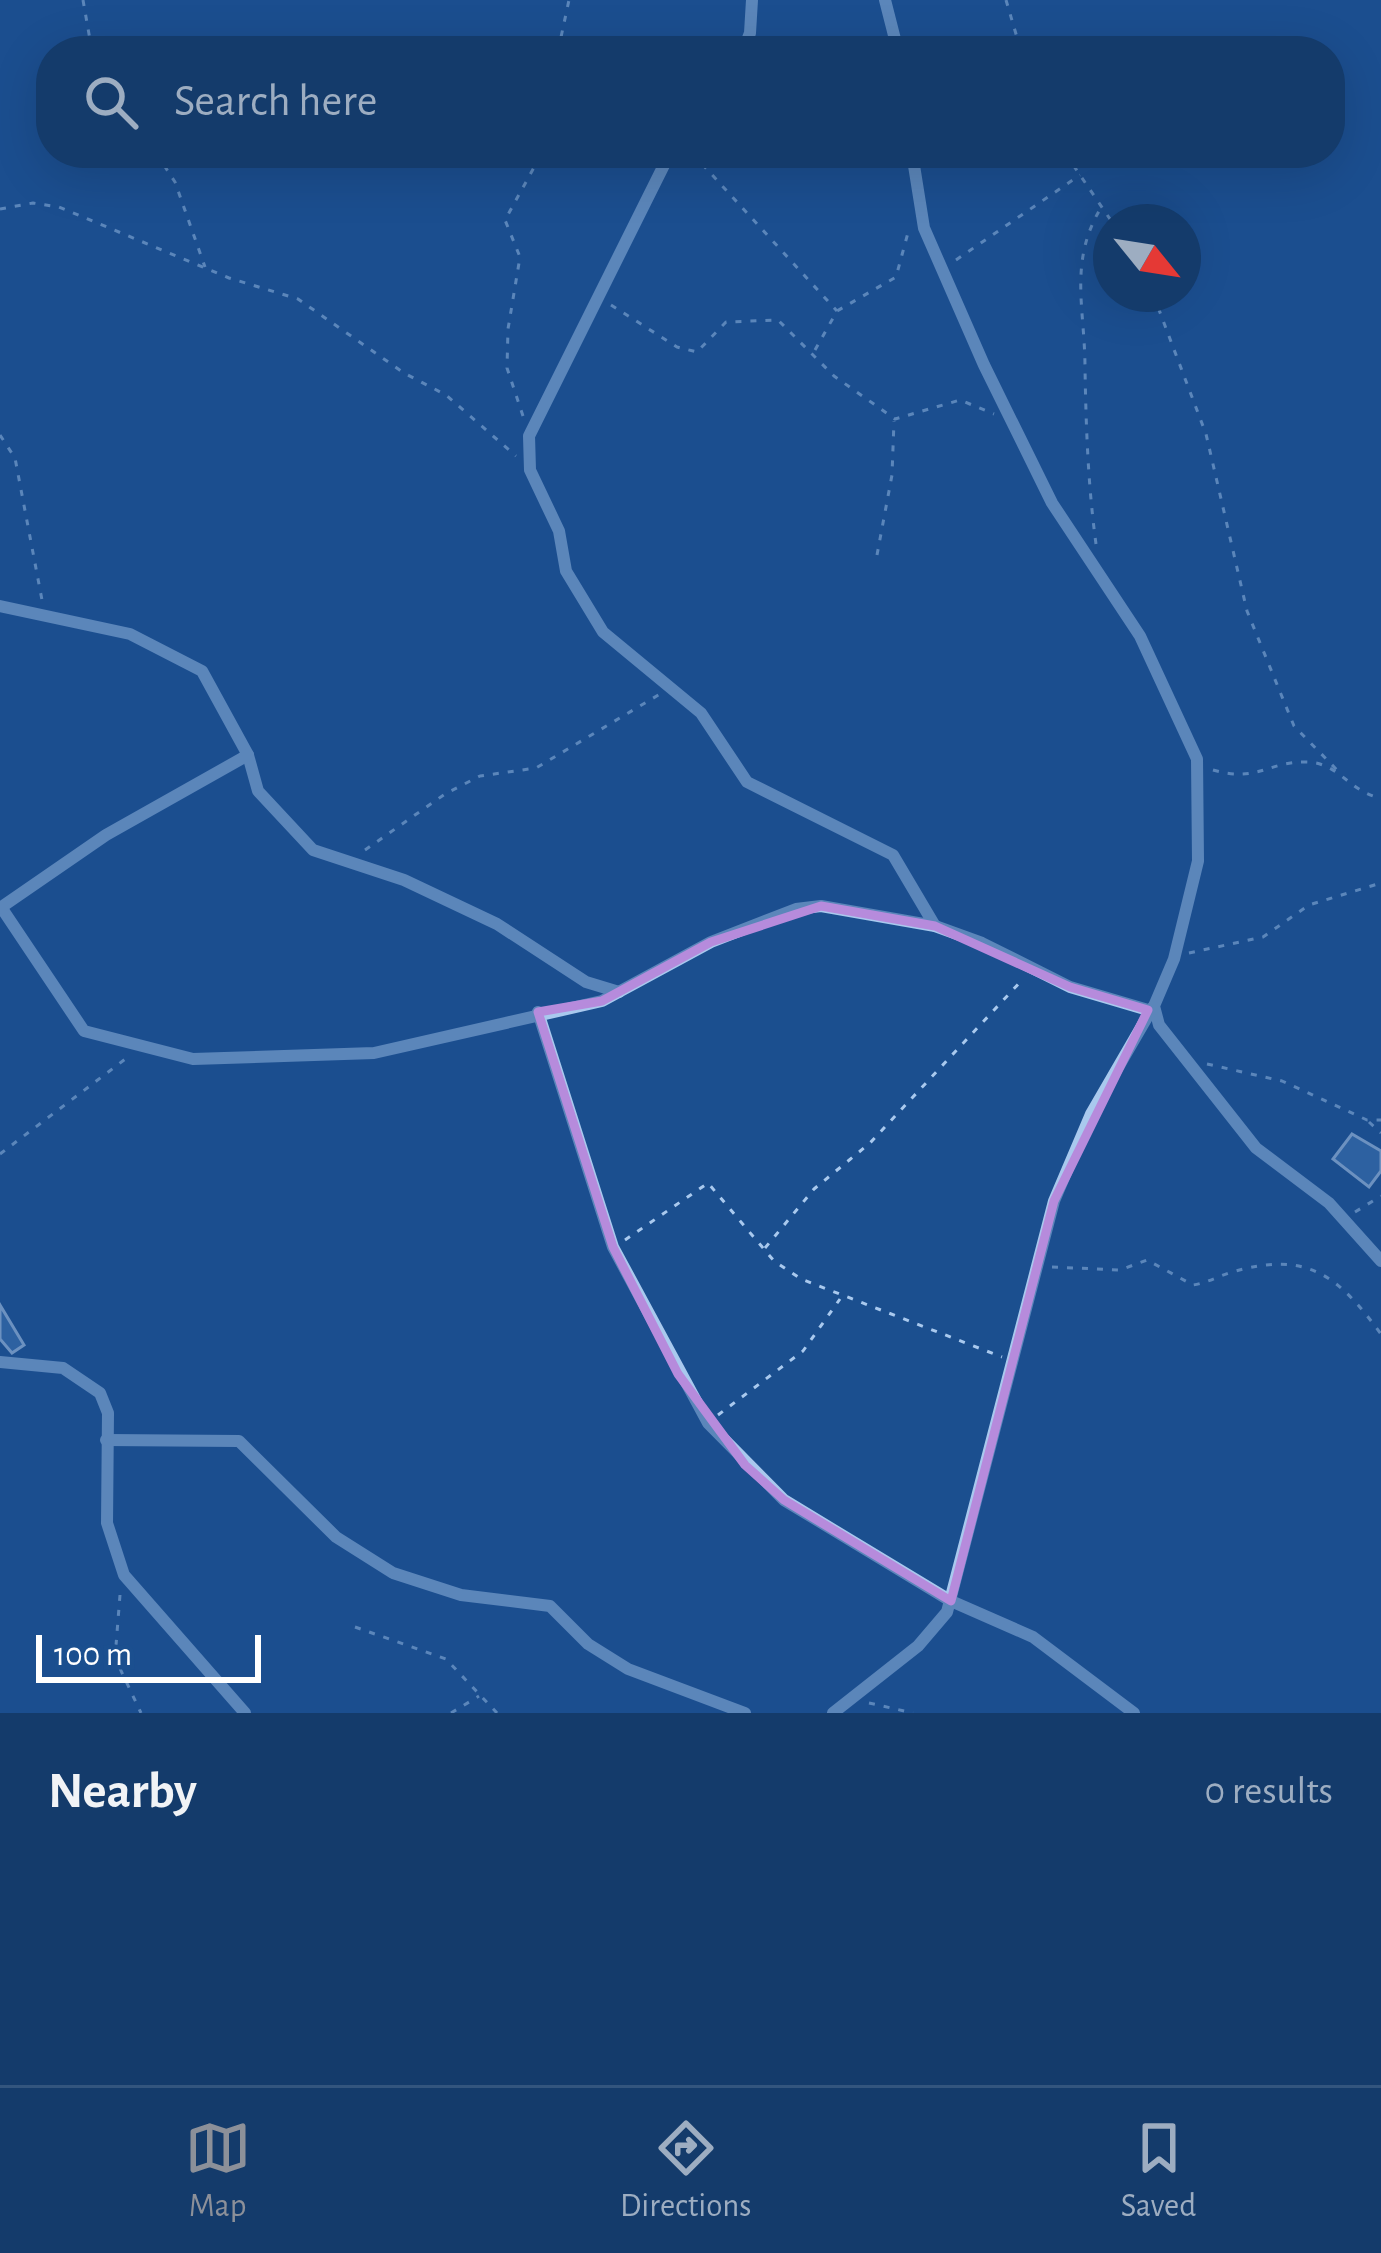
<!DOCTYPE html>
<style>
body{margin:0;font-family:"Alegreya Sans",sans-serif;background:#1d4271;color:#f1f3f6}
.compass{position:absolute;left:1093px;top:204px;width:108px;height:108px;border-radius:50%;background:#143b6b;box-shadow:0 12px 48px #0002;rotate:120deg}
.scale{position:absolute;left:36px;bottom:30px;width:225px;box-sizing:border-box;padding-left:12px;border:6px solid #fff;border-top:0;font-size:33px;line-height:42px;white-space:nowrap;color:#fff;-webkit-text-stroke:9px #1b4f8f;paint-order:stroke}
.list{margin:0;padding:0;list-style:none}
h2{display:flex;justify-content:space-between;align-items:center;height:156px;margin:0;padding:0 48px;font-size:51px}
h2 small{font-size:39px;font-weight:400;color:#9dadc1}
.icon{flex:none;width:66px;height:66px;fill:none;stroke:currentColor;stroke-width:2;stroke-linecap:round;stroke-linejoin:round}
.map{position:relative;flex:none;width:1381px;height:1713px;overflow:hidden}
.search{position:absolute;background:#143b6b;box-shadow:0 12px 48px #0002;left:36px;right:36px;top:36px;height:132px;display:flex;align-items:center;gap:30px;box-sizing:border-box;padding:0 42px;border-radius:48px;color:#9dadc1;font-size:45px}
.sheet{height:372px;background:#143b6b}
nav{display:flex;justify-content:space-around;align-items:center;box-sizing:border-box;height:168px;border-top:3px solid #33557e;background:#143b6b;font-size:33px;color:#9dadc1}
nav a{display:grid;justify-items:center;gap:6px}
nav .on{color:#8c9099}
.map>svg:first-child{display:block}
.building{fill:#4478b7;stroke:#cfe3fa;stroke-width:3}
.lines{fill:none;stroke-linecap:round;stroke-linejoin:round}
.path{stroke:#a9c9ee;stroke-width:3;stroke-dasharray:6 9;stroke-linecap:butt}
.minor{stroke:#a9c9ee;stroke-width:12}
.marked{fill:none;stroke:#b68bdc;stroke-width:9;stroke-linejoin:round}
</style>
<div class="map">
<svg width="1381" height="1713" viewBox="0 0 1381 1713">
<rect width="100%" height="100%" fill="#1b4f8f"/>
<!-- building -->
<g class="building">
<polygon points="1352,1134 1381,1151 1381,1171 1369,1187 1333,1159"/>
<polygon points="0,1305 24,1345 12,1353 0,1339"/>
</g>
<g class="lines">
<!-- path -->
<g class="path">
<polyline points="83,0 92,51"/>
<polyline points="1006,0 1021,51"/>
<polyline points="558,51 569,0"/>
<polyline points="863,51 882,42"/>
<polyline points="156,153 175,182 205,267"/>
<polyline points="692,153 837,311"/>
<polyline points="1065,153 1112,222"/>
<polyline points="0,209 33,203 59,207 229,278 298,299 404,373 446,395 516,456"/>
<polyline points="956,260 1080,175"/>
<polyline points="1153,294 1206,434 1247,611 1294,726 1338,771"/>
<polyline points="611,305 677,347 697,352 726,322 778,320 834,376 895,419 960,400 994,414"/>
<polyline points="815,350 837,311 896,277 909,229"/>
<polyline points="523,416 507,368 508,329 520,257 505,220 542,153"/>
<polyline points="0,435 15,458 42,600"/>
<path d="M 1096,544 C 1088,485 1086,427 1085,368 C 1085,308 1068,261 1102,206"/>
<polyline points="877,555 892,475 894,421"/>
<path d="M 1213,770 C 1257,783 1269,761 1306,762 C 1339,762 1350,793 1381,798"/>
<polyline points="365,850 445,794 480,776 536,768 660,694"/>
<polyline points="1189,953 1263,937 1309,905 1381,883"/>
<polyline points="1207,1064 1282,1081 1367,1120 1381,1120"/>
<polyline points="1369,1122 1381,1133"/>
<polyline points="0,1154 128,1057"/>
<polyline points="1355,1212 1381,1196"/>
<polyline points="625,1240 708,1183 774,1261 801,1279 1002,1357"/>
<polyline points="765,1248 814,1189 870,1143 1023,979"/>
<path d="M 1052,1267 L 1120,1270 L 1147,1260 L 1193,1285 C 1206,1283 1217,1277 1229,1273 C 1308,1249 1338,1276 1381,1334"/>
<polyline points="718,1415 803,1351 840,1299"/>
<polyline points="120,1595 115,1658 141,1713"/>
<polyline points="355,1627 446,1659 497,1713"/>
<polyline points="869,1703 913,1713"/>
<polyline points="451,1713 479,1696"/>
</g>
<!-- minor -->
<g class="minor">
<polyline points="885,0 898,51"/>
<polyline points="743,51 750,33 752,0"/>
<polyline points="670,153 529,436 530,470 559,531 566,571 603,632 701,713 747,782 893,855 935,926"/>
<polyline points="912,153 924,228 984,365 1052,503 1140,636 1197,759 1198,861 1174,959 1154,1006 1159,1025 1256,1148 1329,1203 1381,1261"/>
<polyline points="0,606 130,634 202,671 248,755 258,791 313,850 404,880 497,924 586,982 619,992"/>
<polyline points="1,907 84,1031 193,1059 374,1053 602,1001 711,942 796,909 821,906 935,926 982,943 1070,987 1148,1010"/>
<polyline points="0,908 106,835 248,755"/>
<polyline points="538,1012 613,1247 708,1423 784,1500 951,1601 1033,1637 1134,1713"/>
<polyline points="0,1362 63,1368 100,1393 108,1413 107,1523 124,1575 245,1713"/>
<polyline points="106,1440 239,1441 336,1537 393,1573 461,1595 550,1606 588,1644 628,1669 745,1713"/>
<polyline points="833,1713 918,1646 947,1612 1054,1201 1091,1114 1153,1007"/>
</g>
</g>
<!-- marked area -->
<path d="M0 0H1381V1713H0ZM 821,906 L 935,926 L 1070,987 L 1148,1010 L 1054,1201 L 951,1601 L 784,1500 L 745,1465 L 678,1374 L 613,1247 L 538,1012 L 602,1001 L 711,942 Z" fill="#1b4f8f" fill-opacity=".55" fill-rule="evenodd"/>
<path class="marked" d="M 821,906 L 935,926 L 1070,987 L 1148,1010 L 1054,1201 L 951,1601 L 784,1500 L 745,1465 L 678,1374 L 613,1247 L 538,1012 L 602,1001 L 711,942 Z"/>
</svg>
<svg class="compass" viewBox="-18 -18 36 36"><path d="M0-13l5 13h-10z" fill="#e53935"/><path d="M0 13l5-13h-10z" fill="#9dadc1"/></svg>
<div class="scale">100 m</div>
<div class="search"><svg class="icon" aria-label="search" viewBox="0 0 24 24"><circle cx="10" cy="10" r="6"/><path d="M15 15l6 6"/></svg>Search here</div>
</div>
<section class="sheet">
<h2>Nearby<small>0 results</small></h2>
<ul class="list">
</ul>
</section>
<nav>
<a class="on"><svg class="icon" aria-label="map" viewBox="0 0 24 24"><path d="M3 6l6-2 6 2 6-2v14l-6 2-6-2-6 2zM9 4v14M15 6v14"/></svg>Map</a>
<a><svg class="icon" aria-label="directions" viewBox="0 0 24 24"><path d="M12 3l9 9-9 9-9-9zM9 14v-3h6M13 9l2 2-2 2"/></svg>Directions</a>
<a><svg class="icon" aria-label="saved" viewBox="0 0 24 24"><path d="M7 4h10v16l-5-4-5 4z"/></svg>Saved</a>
</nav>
